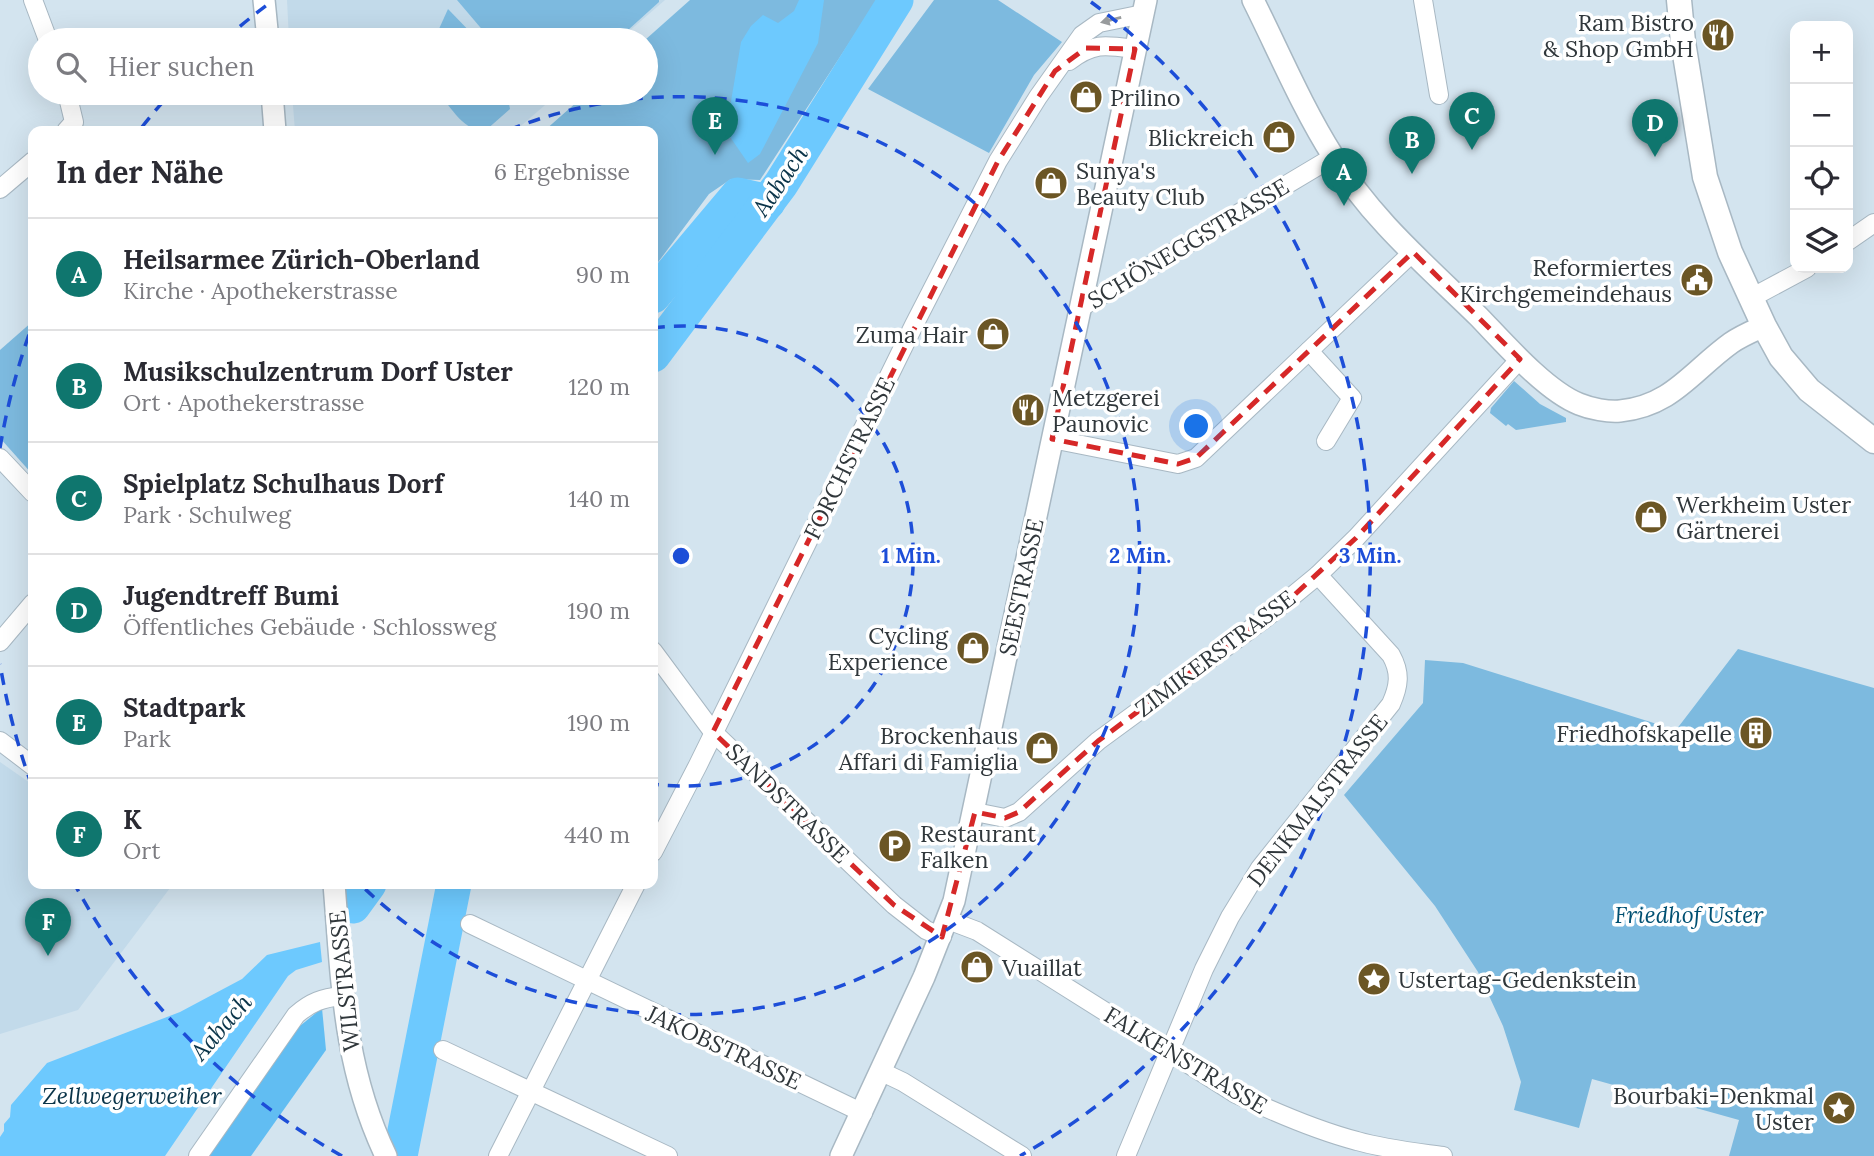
<!DOCTYPE html>
<html lang="de">
<meta charset="utf-8">
<style>
body{margin:0;font-family:Lora,serif;background:#f2f2f3;color:#2b2b33}
.controls{position:absolute;right:21px;top:21px;display:grid;overflow:hidden;border-radius:14px;box-shadow:0 7px 28px #0002}
.controls button{width:63px;height:63px;display:grid;place-items:center;padding:0;border:0;border-bottom:2px solid #e1e1e2;background:#fff;color:#2b2b33;font:35px sans-serif}
.you{position:absolute;left:1197px;top:427px;width:24px;height:24px;margin:-18px;border:5px solid #fff;border-radius:50%;background:#1a73e8;box-shadow:0 0 0 10px #1a73e833}
.badge{display:grid;place-items:center;width:46px;height:46px;border-radius:50%;background:#0f766e;color:#fff;font-size:23px;font-weight:700}
.pin{position:absolute;translate:-50% -58px;filter:drop-shadow(0 2px 4px #0008)}
.pin::after{content:'';position:absolute;top:37px;width:24px;height:21px;background:inherit;clip-path:polygon(0 0,100% 0,50% 100%)}
.list{margin:0;padding:0;list-style:none}
h2{display:flex;justify-content:space-between;align-items:center;height:91px;margin:0;padding:0 28px;font-size:30px}
h2 small{font-size:23px;font-weight:400;color:#7c7c81}
.list li{display:grid;grid-template-columns:46px 1fr auto;gap:21px;align-items:center;box-sizing:border-box;height:112px;padding:0 28px;border-top:2px solid #e1e1e2}
.list b{display:block;font-size:26px;white-space:nowrap}
.list p{margin:0;font-size:23px;white-space:nowrap;color:#7c7c81}
.list em{font-size:23px;font-style:normal;color:#7c7c81}
.icon{flex:none;width:38px;height:38px;fill:none;stroke:currentColor;stroke-width:2;stroke-linecap:round;stroke-linejoin:round}
.map{position:relative;flex:none;width:1874px;height:1156px;overflow:hidden}
.search{position:absolute;background:#fff;box-shadow:0 7px 28px #0002;left:28px;top:28px;width:630px;height:77px;display:flex;align-items:center;gap:18px;box-sizing:border-box;padding:0 24px;border-radius:38px;color:#7c7c81;font-size:26px}
.panel{position:absolute;background:#fff;box-shadow:0 7px 28px #0002;left:28px;top:126px;width:630px;height:763px;border-radius:14px}
.map>svg:first-child{display:block}
.built{fill:#c2daea}
.green{fill:#7dbadf}
.forest{fill:#61bdf2}
.water{fill:#6dc9fe}
.lines{fill:none;stroke-linecap:round;stroke-linejoin:round}
.river{stroke:#6dc9fe;stroke-width:35}
.minor-casing{stroke:#a8b8c3;stroke-width:20}
.tertiary-casing{stroke:#a8b8c3;stroke-width:24}
.secondary-casing{stroke:#a8b8c3;stroke-width:27}
.minor{stroke:#fff;stroke-width:18}
.tertiary{stroke:#fff;stroke-width:21}
.secondary{stroke:#fff;stroke-width:24}
.oneway{fill:#989b9d}
.marked{fill:none;stroke:#d62828;stroke-width:5;stroke-dasharray:14 9;stroke-linejoin:round}
.ring{fill:none;stroke:#1d4ed8;stroke-width:3.5;stroke-dasharray:12 9}
.labels{text-anchor:middle;dominant-baseline:central;stroke-width:7;stroke-linejoin:round;paint-order:stroke}
.poi-label{font-size:23px;fill:#30373b;stroke:#fff;text-anchor:end}
.street-label{font-size:23px;fill:#30373b;stroke:#fff}
.park-label{font-size:23px;font-style:italic;fill:#005072;stroke:#fff}
.water-label{font-size:24px;font-style:italic;fill:#0a3449;stroke:#fff}
.centre{fill:#1d4ed8;stroke:#fff;stroke-width:3.5}
.ring-label{font-size:21px;text-anchor:middle;font-weight:bold;fill:#1d4ed8;stroke:#fff;stroke-width:7;stroke-linejoin:round;paint-order:stroke}
</style>
<div class="map">
<svg width="1874" height="1156" viewBox="0 0 1874 1156">
<rect width="100%" height="100%" fill="#d3e4ef"/>
<!-- built -->
<g class="built">
<polygon points="287,0 665,0 619,40 289,40"/>
<polygon points="292,93 559,93 515,131 295,131"/>
<polygon points="0,762 33,785 33,884 173,884 78,1010 0,1034"/>
</g>
<!-- green -->
<g class="green">
<polygon points="457,0 659,0 659,2 617,40 491,40"/>
<polygon points="690,0 877,0 760,180 731,179 709,194 653,269 653,131 544,131 587,93 646,93 645,40"/>
<polygon points="934,0 998,0 1062,42 1034,75 989,153 868,89"/>
<polygon points="448,9 478,40 434,40"/>
<path d="M 439,93 L 507,93 L 510,109 L 485,131 C 464,131 451,108 439,93 Z"/>
<polygon points="33,321 33,475 0,438 0,350"/>
<polygon points="1514,381 1540,404 1566,418 1566,422 1516,430 1508,424 1506,426 1490,413 1491,408"/>
<polygon points="1738,649 1874,688 1874,1156 1729,1156 1739,1120 1592,1079 1579,1128 1514,1110 1521,1082 1503,1026 1478,972 1435,906 1344,795 1423,703 1425,660 1463,663 1676,730"/>
</g>
<!-- forest -->
<polygon class="forest" points="322,1008 326,1050 251,1156 208,1156 295,1030"/>
<!-- water -->
<g class="water">
<polygon points="799,0 824,0 818,43 760,154 748,163 726,131 741,42 751,26 763,15 778,23 794,11"/>
<polygon points="320,942 322,962 296,970 288,976 165,1156 0,1156 0,1137 4,1131 4,1124 10,1117 11,1105 47,1063 180,1012 242,979 267,955"/>
</g>
<g class="lines">
<!-- river -->
<g class="river">
<polyline points="653,296 738,195 768,202"/>
<polyline points="653,355 781,184 896,0"/>
<polyline points="353,906 369,884"/>
<polyline points="400,1156 454,884"/>
</g>
<defs>
<g id="minor">
<polyline points="33,0 48,40"/>
<polyline points="1423,0 1439,95"/>
<path d="M 1069,61 C 1094,42 1106,45 1135,49"/>
<polyline points="66,131 74,122 67,93"/>
<polyline points="0,189 33,161"/>
<polyline points="1848,241 1874,223"/>
<polyline points="1751,298 1807,268"/>
<polyline points="1080,308 1333,157"/>
<polyline points="1309,351 1352,398 1326,441"/>
<polyline points="1052,439 1178,464 1196,458 1413,252"/>
<polyline points="0,458 33,493"/>
<polyline points="0,642 33,603"/>
<polyline points="653,651 713,732 894,905 926,930 942,937"/>
<polyline points="0,741 33,766"/>
<polyline points="975,812 1005,818 1019,812 1098,741 1267,617 1318,575 1356,538 1520,359"/>
<polyline points="653,852 698,765 914,325 998,161 1038,97 1082,35 1099,23 1143,14"/>
<path d="M 948,920 L 977,931 L 1236,1094 C 1276,1113 1315,1130 1357,1141 C 1385,1149 1414,1152 1443,1156"/>
<polyline points="470,924 863,1113"/>
<polyline points="443,1050 668,1156"/>
<polyline points="882,1072 903,1082 1022,1156"/>
<path d="M 198,1156 L 296,1015 C 311,1002 322,998 342,996"/>
<polyline points="498,1156 636,884"/>
<path d="M 1126,1156 L 1204,969 L 1230,917 L 1260,868 L 1391,704 C 1399,686 1401,673 1391,655 L 1318,575"/>
</g>
<g id="tertiary">
<polyline points="264,0 268,40"/>
<path d="M 1253,0 C 1279,52 1302,107 1333,156 C 1370,218 1428,267 1479,317 C 1504,343 1546,391 1579,404 C 1591,409 1608,412 1620,411 C 1672,406 1692,371 1731,343 C 1741,336 1753,331 1764,326"/>
<polyline points="272,93 275,131"/>
<path d="M 334,884 C 342,981 343,1066 386,1156"/>
<polyline points="841,1156 924,977 954,901 1146,0"/>
</g>
<polyline id="secondary" points="1679,0 1683,42 1705,177 1730,252 1764,326 1781,357 1809,390 1874,441"/>
</defs>
<!-- minor casing -->
<use href="#minor" class="minor-casing"/>
<!-- tertiary casing -->
<use href="#tertiary" class="tertiary-casing"/>
<!-- secondary casing -->
<use href="#secondary" class="secondary-casing"/>
<!-- minor -->
<use href="#minor" class="minor"/>
<!-- tertiary -->
<use href="#tertiary" class="tertiary"/>
<!-- secondary -->
<use href="#secondary" class="secondary"/>
</g>
<!-- one-way arrows -->
<defs><path id="oneway-solid" d="M-6-.8H1V-3.2L6.5 0L1 3.2V.8H-6Z" transform="scale(1.75)"/></defs>
<use class="oneway" href="#oneway-solid" transform="translate(1111 20) rotate(166)"/>
<!-- marked area -->
<path class="marked" d="M 1086,48 L 1135,49 L 1052,439 L 1178,464 L 1196,458 L 1413,252 L 1520,359 L 1356,538 L 1291,598 L 1098,741 L 1019,812 L 1005,818 L 975,812 L 942,937 L 894,905 L 713,732 L 998,161 L 1055,71 Z"/>
<!-- distance rings -->
<g class="ring">
<path d="M653 328A230 230 0 1 1 653 784"/>
<path d="M509 130A459 459 0 1 1 362 886"/>
<path d="M342 1156A689 689 0 0 1 75 885M32 786A689 689 0 0 1 0 664M0 448A689 689 0 0 1 32 326M142 127A689 689 0 0 1 169 95M224 40A689 689 0 0 1 271 2M1091 2A689 689 0 0 1 1020 1156"/>
</g>
<!-- icons -->
<defs>
<symbol id="restaurant-disc" viewBox="-11 -11 22 22"><circle r="9.5" fill="#6b5625" stroke="#fff"/><path d="M-5-6h1v4h1v-4h1v4h1v-4h1v5L-1.5 .5V6h-2V.5L-5-1ZM5-6V6H3V1.5H1.5Q1.5-4 5-6Z" fill="#fff"/></symbol>
<symbol id="shop-disc" viewBox="-11 -11 22 22"><circle r="9.5" fill="#6b5625" stroke="#fff"/><path d="M-5-2.5h2.3a2.7 3.5 0 0 1 5.4 0H5L5.5 6h-11ZM-1.5-2.5h3a1.5 2.3 0 0 0-3 0Z" fill="#fff"/></symbol>
<symbol id="civic-disc" viewBox="-11 -11 22 22"><circle r="9.5" fill="#6b5625" stroke="#fff"/><path d="M-.6-6.5H3V-4.5H.6V-3L4-1V1h2V6H-6V1h2V-1L-.6-3ZM-1.2 2.5V6h2.4V2.5Z" fill="#fff"/></symbol>
<symbol id="building-disc" viewBox="-11 -11 22 22"><circle r="9.5" fill="#6b5625" stroke="#fff"/><path d="M-4-6H4V6H1V3H-1V6H-4ZM-2.5-4.3h1.7v1.8h-1.7ZM.8-4.3h1.7v1.8H.8ZM-2.5-1h1.7V.8h-1.7ZM.8-1h1.7V.8H.8Z" fill="#fff"/></symbol>
<symbol id="parking-disc" viewBox="-11 -11 22 22"><circle r="9.5" fill="#6b5625" stroke="#fff"/><path d="M-3.5-5.5H1a3.5 3.5 0 0 1 0 7H-1V5.5H-3.5ZM-1-3.4V-.6H.8a1.4 1.4 0 0 0 0-2.8Z" fill="#fff"/></symbol>
<symbol id="sight-disc" viewBox="-11 -11 22 22"><circle r="9.5" fill="#6b5625" stroke="#fff"/><path d="M0-6L1.8-2.2L6-1.7L2.9 1.2L3.7 5.4L0 3.3L-3.7 5.4L-2.9 1.2L-6-1.7L-1.8-2.2Z" fill="#fff"/></symbol>
</defs>
<g fill-rule="evenodd">
<use href="#restaurant-disc" x="1699" y="16" width="38" height="38"/>
<use href="#shop-disc" x="1067" y="78" width="38" height="38"/>
<use href="#shop-disc" x="1260" y="118" width="38" height="38"/>
<use href="#shop-disc" x="1032" y="164" width="38" height="38"/>
<use href="#civic-disc" x="1678" y="261" width="38" height="38"/>
<use href="#shop-disc" x="974" y="315" width="38" height="38"/>
<use href="#restaurant-disc" x="1009" y="391" width="38" height="38"/>
<use href="#shop-disc" x="1632" y="498" width="38" height="38"/>
<use href="#shop-disc" x="954" y="629" width="38" height="38"/>
<use href="#building-disc" x="1737" y="714" width="38" height="38"/>
<use href="#shop-disc" x="1023" y="729" width="38" height="38"/>
<use href="#parking-disc" x="876" y="827" width="38" height="38"/>
<use href="#shop-disc" x="958" y="948" width="38" height="38"/>
<use href="#sight-disc" x="1355" y="960" width="38" height="38"/>
<use href="#sight-disc" x="1820" y="1089" width="38" height="38"/>
</g>
<g class="labels">
<!-- poi labels -->
<g class="poi-label">
<text x="1694" y="22">Ram Bistro<tspan x="1694" dy="26">&amp; Shop GmbH</tspan></text>
<text x="1110" y="97" text-anchor="start">Prilino</text>
<text x="1254" y="137">Blickreich</text>
<text x="1076" y="170" text-anchor="start">Sunya's<tspan x="1076" dy="26">Beauty Club</tspan></text>
<text x="1672" y="267">Reformiertes<tspan x="1672" dy="26">Kirchgemeindehaus</tspan></text>
<text x="968" y="334">Zuma Hair</text>
<text x="1052" y="397" text-anchor="start">Metzgerei<tspan x="1052" dy="26">Paunovic</tspan></text>
<text x="1676" y="504" text-anchor="start">Werkheim Uster<tspan x="1676" dy="26">Gärtnerei</tspan></text>
<text x="948" y="635">Cycling<tspan x="948" dy="26">Experience</tspan></text>
<text x="1732" y="733">Friedhofskapelle</text>
<text x="1018" y="735">Brockenhaus<tspan x="1018" dy="26">Affari di Famiglia</tspan></text>
<text x="920" y="833" text-anchor="start">Restaurant<tspan x="920" dy="26">Falken</tspan></text>
<text x="1002" y="967" text-anchor="start">Vuaillat</text>
<text x="1398" y="979" text-anchor="start">Ustertag-Gedenkstein</text>
<text x="1814" y="1095">Bourbaki-Denkmal<tspan x="1814" dy="26">Uster</tspan></text>
</g>
<!-- street labels -->
<g class="street-label">
<text transform="translate(1188 243) rotate(-31)">SCHÖNEGGSTRASSE</text>
<text transform="translate(849 458) rotate(-64)">FORCHSTRASSE</text>
<text transform="translate(1021 587) rotate(-78)">SEESTRASSE</text>
<text transform="translate(1215 653) rotate(-37)">ZIMIKERSTRASSE</text>
<text transform="translate(1317 800) rotate(-52)">DENKMALSTRASSE</text>
<text transform="translate(788 803) rotate(44)">SANDSTRASSE</text>
<text transform="translate(344 981) rotate(-96)">WILSTRASSE</text>
<text transform="translate(724 1047) rotate(25)">JAKOBSTRASSE</text>
<text transform="translate(1186 1060) rotate(31)">FALKENSTRASSE</text>
</g>
<!-- park labels -->
<g class="park-label">
<text x="1689" y="914">Friedhof Uster</text>
</g>
<!-- water labels -->
<g class="water-label">
<text transform="translate(780 181) rotate(-56)">Aabach</text>
<text transform="translate(221 1027) rotate(-49)">Aabach</text>
<text x="132" y="1095">Zellwegerweiher</text>
</g>
</g>
<circle cx="681" cy="556" r="10" class="centre"/>
<g class="ring-label">
<text x="911" y="563">1 Min.</text>
<text x="1140" y="563">2 Min.</text>
<text x="1370" y="563">3 Min.</text>
</g>
</svg>
<div class="controls">
<button>+</button>
<button>−</button>
<button><svg class="icon" aria-label="locate" viewBox="0 0 24 24"><circle cx="12" cy="12" r="6"/><path d="M12 2v4M12 18v4M2 12h4M18 12h4"/></svg></button>
<button><svg class="icon" aria-label="layers" viewBox="0 0 24 24"><path d="M12 4l9 5-9 5-9-5zM3 14l9 5 9-5"/></svg></button>
</div>
<div class="you"></div>
<div class="pin badge" style="left:1344px;top:206px">A</div>
<div class="pin badge" style="left:1412px;top:174px">B</div>
<div class="pin badge" style="left:1472px;top:150px">C</div>
<div class="pin badge" style="left:1655px;top:157px">D</div>
<div class="pin badge" style="left:715px;top:155px">E</div>
<div class="pin badge" style="left:48px;top:956px">F</div>
<div class="search"><svg class="icon" aria-label="search" viewBox="0 0 24 24"><circle cx="10" cy="10" r="6"/><path d="M15 15l6 6"/></svg>Hier suchen</div>
<section class="panel">
<h2>In der Nähe<small>6 Ergebnisse</small></h2>
<ul class="list">
<li><span class="badge">A</span><div><b>Heilsarmee Zürich-Oberland</b><p>Kirche · Apothekerstrasse</p></div><em>90 m</em></li>
<li><span class="badge">B</span><div><b>Musikschulzentrum Dorf Uster</b><p>Ort · Apothekerstrasse</p></div><em>120 m</em></li>
<li><span class="badge">C</span><div><b>Spielplatz Schulhaus Dorf</b><p>Park · Schulweg</p></div><em>140 m</em></li>
<li><span class="badge">D</span><div><b>Jugendtreff Bumi</b><p>Öffentliches Gebäude · Schlossweg</p></div><em>190 m</em></li>
<li><span class="badge">E</span><div><b>Stadtpark</b><p>Park</p></div><em>190 m</em></li>
<li><span class="badge">F</span><div><b>K</b><p>Ort</p></div><em>440 m</em></li>
</ul>
</section>
</div>
